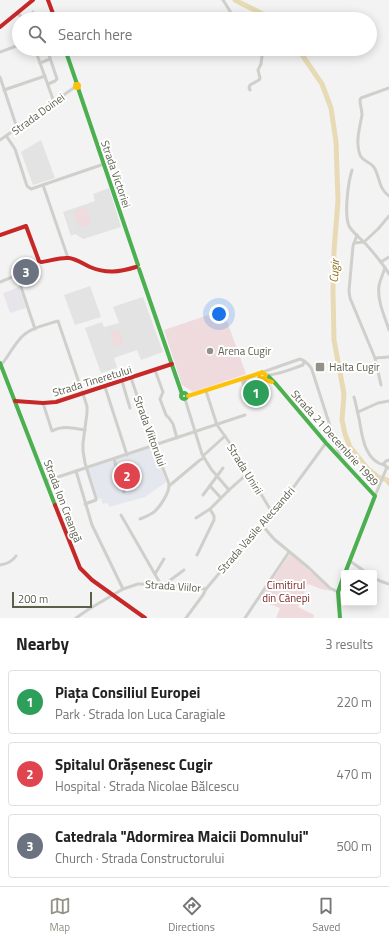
<!DOCTYPE html>
<meta charset="utf-8">
<style>
body{margin:0;font-family:"Titillium Web",sans-serif;background:#f2f2f2;color:#222}
.controls{position:absolute;right:12px;bottom:12px;display:grid;overflow:hidden;border-radius:4px;box-shadow:0 2px 10px #0003}
.controls button{width:36px;height:36px;display:grid;place-items:center;padding:0;border:0;border-bottom:1px solid #e0e0e0;background:#fff;color:#222;font:20px sans-serif}
.scale{position:absolute;left:12px;bottom:10px;width:80px;box-sizing:border-box;padding-left:4px;border:2px solid #5d5e4c;border-top:0;font-size:11px;line-height:14px;white-space:nowrap;color:#5d5e4c;-webkit-text-stroke:3px #fff;paint-order:stroke}
.you{position:absolute;left:219px;top:314px;width:14px;height:14px;margin:-10px;border:3px solid #fff;border-radius:50%;background:#1a73e8;box-shadow:0 0 0 6px #1a73e833}
.badge{display:grid;place-items:center;width:26px;height:26px;border-radius:50%;background:#929287;color:#fff;font-size:13px;font-weight:700}
.pin{position:absolute;translate:-50% -50%;border:2px solid #fff;box-shadow:0 1px 4px #0006}
.list{margin:0;padding:0;list-style:none}
h2{display:flex;justify-content:space-between;align-items:center;height:52px;margin:0;padding:0 16px;font-size:17px}
h2 small{font-size:13px;font-weight:400;color:#767676}
.list li{display:grid;grid-template-columns:26px 1fr auto;gap:12px;align-items:center;box-sizing:border-box;height:64px;margin:0 8px 8px;padding:0 8px;border:1px solid #e0e0e0;border-radius:4px}
.list b{display:block;font-size:15px;white-space:nowrap}
.list p{margin:0;font-size:13px;white-space:nowrap;color:#767676}
.list em{font-size:13px;font-style:normal;color:#767676}
.icon{flex:none;width:22px;height:22px;fill:none;stroke:currentColor;stroke-width:2;stroke-linecap:round;stroke-linejoin:round}
.map{position:relative;flex:none;width:389px;height:618px;overflow:hidden}
.search{position:absolute;background:#fff;box-shadow:0 2px 10px #0003;left:12px;right:12px;top:12px;height:44px;display:flex;align-items:center;gap:10px;box-sizing:border-box;padding:0 14px;border-radius:22px;color:#767676;font-size:15px}
.sheet{height:268px;background:#fff}
nav{display:flex;justify-content:space-around;align-items:center;box-sizing:border-box;height:56px;border-top:1px solid #e0e0e0;background:#fff;font-size:11px;color:#767676}
nav a{display:grid;justify-items:center;gap:2px}
nav .on{color:#929287}
.map>svg:first-child{display:block}
.commercial{fill:#e7e5ea}
.education{fill:#e2e3e2}
.medical{fill:#e4e7ed}
.green{fill:#efdbdd}
.lines{fill:none;stroke-linecap:round;stroke-linejoin:round}
.river{stroke:#e7dab5;stroke-width:5}
.street{stroke:#cfcfcb;stroke-width:3}
.fast{stroke:#4caf50;stroke-width:4}
.slow{stroke:#ffc107;stroke-width:4}
.jam{stroke:#c62828;stroke-width:4}
.poi-dot{fill:#929287;stroke:#fff;stroke-width:1.5}
.labels{text-anchor:middle;dominant-baseline:central;stroke-width:4;stroke-linejoin:round;paint-order:stroke}
.street-label{font-size:11px;fill:#5d5e4c;stroke:#fff}
.poi-label{font-size:11px;fill:#5d5e4c;stroke:#fff;text-anchor:start}
.park-label{font-size:11px;fill:#782724;stroke:#fff}
.water-label{font-size:12px;font-style:italic;fill:#90731e;stroke:#fff}
</style>
<div class="map">
<svg width="389" height="618" viewBox="0 0 389 618">
<rect width="100%" height="100%" fill="#f3f3f4"/>
<!-- commercial -->
<polygon class="commercial" points="19,287 26,308 10,313 3,293"/>
<!-- education -->
<g class="education">
<polygon points="41,140 55,178 33,185 21,152"/>
<polygon points="109,188 121,227 83,239 75,234 71,236 63,212 95,201 93,194"/>
<polygon points="90,286 101,317 75,325 64,295"/>
<polygon points="143,297 163,352 141,360 137,350 114,358 117,368 101,373 85,328 102,322 104,327 119,323 113,307"/>
</g>
<!-- medical -->
<polygon class="medical" points="153,447 166,482 145,497 109,507 108,503 103,504 101,498 98,499 88,469"/>
<!-- green -->
<g class="green">
<polygon points="86,207 91,224 79,228 74,211"/>
<polygon points="223,310 246,374 193,392 182,385 164,330"/>
<polygon points="119,329 124,344 115,347 110,332"/>
<polygon points="246,379 256,380 269,384 254,403"/>
<polygon points="290,554 332,590 332,591 321,589 308,584 298,607 314,615 313,618 276,618 280,608 259,600"/>
</g>
<g class="lines">
<!-- river -->
<g class="river">
<path d="M 235,0 C 247,7 260,11 271,19"/>
<polyline points="298,49 322,84 331,108 336,142 338,200 334,251 333,291 334,340 344,394 342,420 345,434 350,447 368,469 378,477 387,480 389,483"/>
</g>
<!-- street -->
<g class="street">
<polyline points="223,0 235,19"/>
<polyline points="33,12 36,19"/>
<polyline points="17,13 24,19"/>
<polyline points="35,49 54,102"/>
<polyline points="47,49 57,79 55,81 48,84"/>
<polyline points="0,52 19,45"/>
<polyline points="40,63 50,59"/>
<polyline points="0,77 17,128"/>
<path d="M 389,88 L 361,98 L 360,100 C 360,105 362,110 362,115 C 360,127 355,142 360,155 C 363,162 372,162 375,169 C 380,179 379,189 389,196"/>
<polyline points="4,90 45,76"/>
<polyline points="250,90 249,88 250,85 259,80 260,78 258,70 261,64 262,56 264,53 274,49"/>
<polyline points="7,137 15,149 27,186 31,189 104,164"/>
<polyline points="0,140 75,87"/>
<path d="M 352,170 C 348,183 344,214 349,226 C 352,232 359,237 364,242 C 373,252 382,262 389,274"/>
<polyline points="43,185 68,258"/>
<polyline points="357,235 353,246 349,291 350,298 375,358 381,385"/>
<polyline points="354,243 364,242 378,229 389,216"/>
<polyline points="381,262 389,257"/>
<path d="M 385,268 C 383,274 380,280 379,286 C 377,301 385,317 389,330"/>
<polyline points="0,282 17,275 35,329"/>
<polyline points="375,358 389,357"/>
<path d="M 1,365 C 8,357 12,348 19,340 C 28,328 45,325 58,321 L 87,406 L 87,413 L 83,443 L 83,451 L 85,463 L 96,498 L 96,500 L 85,504"/>
<polyline points="155,370 163,392 160,399 166,415 169,418 173,424 177,438"/>
<path d="M 263,372 L 300,359 C 304,360 311,366 312,370 L 340,457"/>
<path d="M 266,375 C 279,375 291,369 303,365 L 304,362"/>
<path d="M 131,378 L 154,445 L 169,484 C 170,492 160,507 154,512 C 150,515 145,517 140,519"/>
<polyline points="242,379 249,402 252,404 253,402 252,401 244,378"/>
<polyline points="122,381 130,408"/>
<polyline points="105,387 127,455"/>
<polyline points="206,391 217,425 234,449 273,514"/>
<path d="M 354,397 C 356,404 357,411 359,418 C 362,435 364,460 384,465"/>
<polyline points="185,399 202,454 211,469 229,490"/>
<path d="M 43,403 L 52,431 C 63,425 73,428 85,430"/>
<polyline points="358,412 378,403 389,401"/>
<polyline points="203,456 225,436"/>
<polyline points="114,459 124,492"/>
<polyline points="389,460 386,461 384,463 386,467 389,468"/>
<polyline points="76,471 92,525 123,589"/>
<polyline points="46,481 245,415"/>
<polyline points="169,486 200,460 204,458"/>
<polyline points="210,486 221,498"/>
<polyline points="203,495 223,468"/>
<polyline points="375,496 387,467"/>
<polyline points="121,515 160,583"/>
<polyline points="196,518 210,509 229,490 248,473"/>
<polyline points="262,525 274,539 309,568 330,588 338,592"/>
<polyline points="197,555 214,520 214,516 210,509"/>
<polyline points="350,561 367,573"/>
<path d="M 0,565 C 7,564 12,562 16,556"/>
<polyline points="155,574 164,559"/>
<polyline points="374,578 380,581 389,584"/>
<polyline points="165,584 184,570"/>
<polyline points="76,618 89,609 123,589 138,584 165,584 195,588 206,589"/>
<polyline points="186,618 203,595 206,589 226,565 276,511 326,443"/>
<polyline points="245,618 289,552"/>
</g>
<!-- fast -->
<g class="fast">
<polyline points="65,49 77,84"/>
<polyline points="78,88 138,265"/>
<polyline points="139,269 182,394"/>
<polyline points="0,363 55,505"/>
<polyline points="266,376 269,377 276,384 326,443 375,496 345,573"/>
<circle cx="184" cy="396" r="3"/>
<polyline points="340,618 338,592 344,575"/>
</g>
<!-- slow -->
<g class="slow">
<circle cx="77" cy="86" r="2"/>
<polyline points="263,378 265,377 266,375 262,372 259,375 260,378 272,382"/>
<polyline points="188,396 260,373"/>
</g>
<!-- jam -->
<g class="jam">
<polyline points="48,0 55,19"/>
<polyline points="0,27 33,0"/>
<path d="M 0,235 L 26,226 L 39,261 L 41,262 C 50,261 60,257 69,258 C 77,259 83,264 90,267 C 107,274 119,272 136,267"/>
<polyline points="15,401 43,403 56,402 172,364"/>
<polyline points="55,505 80,568 92,580 145,618"/>
</g>
</g>
<!-- markers -->
<g class="poi-dot">
<circle cx="210" cy="351" r="4"/>
<rect x="315" y="362" width="10" height="10" rx="2"/>
</g>
<g class="labels">
<!-- street labels -->
<g class="street-label">
<text transform="translate(38 114) rotate(-36)">Strada Doinei</text>
<text transform="translate(116 174) rotate(71)">Strada Victoriei</text>
<text transform="translate(92 381) rotate(-17)">Strada Tineretului</text>
<text transform="translate(150 431) rotate(70)">Strada Viitorului</text>
<text transform="translate(335 438) rotate(48)">Strada 21 Decembrie 1989</text>
<text transform="translate(245 469) rotate(58)">Strada Unirii</text>
<text transform="translate(63 501) rotate(69)">Strada Ion Creangă</text>
<text transform="translate(256 530) rotate(-49)">Strada Vasile Alecsandri</text>
<text transform="translate(173 586) rotate(4)">Strada Viilor</text>
</g>
<!-- poi labels -->
<g class="poi-label">
<text x="218" y="351">Arena Cugir</text>
<text x="329" y="367">Halta Cugir</text>
</g>
<!-- park labels -->
<g class="park-label">
<text x="286" y="585">Cimitirul<tspan x="286" dy="13">din Cânepi</tspan></text>
</g>
<!-- water labels -->
<g class="water-label">
<text transform="translate(334 271) rotate(-87)">Cugir</text>
</g>
</g>
</svg>
<div class="controls">
<button><svg class="icon" aria-label="layers" viewBox="0 0 24 24"><path d="M12 4l9 5-9 5-9-5zM3 14l9 5 9-5"/></svg></button>
</div>
<div class="scale">200 m</div>
<div class="you"></div>
<div class="pin badge" style="left:256px;top:393px;background:#2e9e5b">1</div>
<div class="pin badge" style="left:127px;top:476px;background:#e0444e">2</div>
<div class="pin badge" style="left:26px;top:272px;background:#6b7280">3</div>
<div class="search"><svg class="icon" aria-label="search" viewBox="0 0 24 24"><circle cx="10" cy="10" r="6"/><path d="M15 15l6 6"/></svg>Search here</div>
</div>
<section class="sheet">
<h2>Nearby<small>3 results</small></h2>
<ul class="list">
<li><span class="badge" style="background:#2e9e5b">1</span><div><b>Piața Consiliul Europei</b><p>Park · Strada Ion Luca Caragiale</p></div><em>220 m</em></li>
<li><span class="badge" style="background:#e0444e">2</span><div><b>Spitalul Orășenesc Cugir</b><p>Hospital · Strada Nicolae Bălcescu</p></div><em>470 m</em></li>
<li><span class="badge" style="background:#6b7280">3</span><div><b>Catedrala &quot;Adormirea Maicii Domnului&quot;</b><p>Church · Strada Constructorului</p></div><em>500 m</em></li>
</ul>
</section>
<nav>
<a class="on"><svg class="icon" aria-label="map" viewBox="0 0 24 24"><path d="M3 6l6-2 6 2 6-2v14l-6 2-6-2-6 2zM9 4v14M15 6v14"/></svg>Map</a>
<a><svg class="icon" aria-label="directions" viewBox="0 0 24 24"><path d="M12 3l9 9-9 9-9-9zM9 14v-3h6M13 9l2 2-2 2"/></svg>Directions</a>
<a><svg class="icon" aria-label="saved" viewBox="0 0 24 24"><path d="M7 4h10v16l-5-4-5 4z"/></svg>Saved</a>
</nav>
